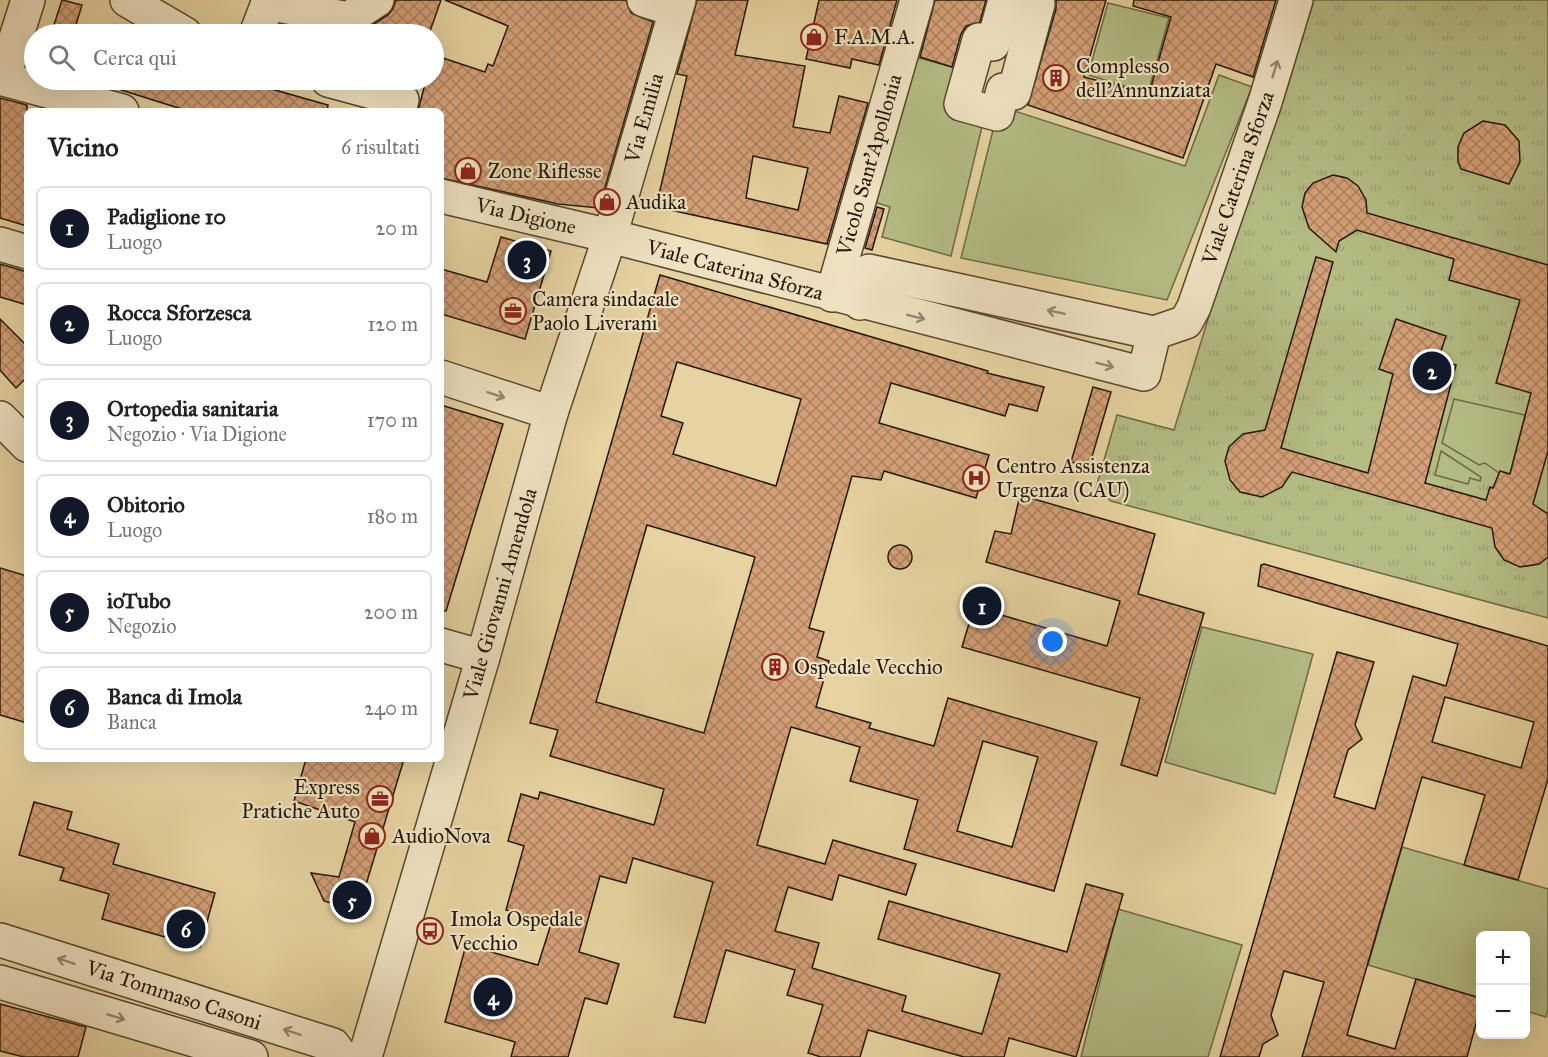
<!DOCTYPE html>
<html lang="it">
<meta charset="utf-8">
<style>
body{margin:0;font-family:"IM FELL Great Primer",serif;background:#f6f6f6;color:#222}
.controls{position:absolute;right:18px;bottom:18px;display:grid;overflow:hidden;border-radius:9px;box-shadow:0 6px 24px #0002}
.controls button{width:54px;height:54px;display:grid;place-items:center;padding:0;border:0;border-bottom:2px solid #e0e0e0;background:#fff;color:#222;font:30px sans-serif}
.you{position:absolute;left:1053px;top:642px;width:21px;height:21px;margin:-15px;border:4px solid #fff;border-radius:50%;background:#1a73e8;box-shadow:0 0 0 9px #1a73e833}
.badge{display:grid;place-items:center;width:39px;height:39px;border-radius:50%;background:#111827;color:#fff;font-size:20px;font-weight:700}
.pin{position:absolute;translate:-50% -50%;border:3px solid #fff;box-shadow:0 2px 6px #0006}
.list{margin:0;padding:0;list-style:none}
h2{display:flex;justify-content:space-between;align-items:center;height:78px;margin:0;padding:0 24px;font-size:26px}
h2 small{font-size:20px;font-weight:400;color:#767676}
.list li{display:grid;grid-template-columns:39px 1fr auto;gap:18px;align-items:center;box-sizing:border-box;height:84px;margin:0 12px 12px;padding:0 12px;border:2px solid #e0e0e0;border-radius:9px}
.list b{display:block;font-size:22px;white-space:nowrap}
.list p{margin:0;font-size:20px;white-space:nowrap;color:#767676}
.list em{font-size:20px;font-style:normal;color:#767676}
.icon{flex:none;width:33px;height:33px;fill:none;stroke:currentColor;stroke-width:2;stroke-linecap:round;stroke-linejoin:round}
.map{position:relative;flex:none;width:1548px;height:1057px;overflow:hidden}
.search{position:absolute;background:#fff;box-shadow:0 6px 24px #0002;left:24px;top:24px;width:420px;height:66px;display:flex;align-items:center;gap:15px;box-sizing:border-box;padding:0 21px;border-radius:33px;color:#767676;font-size:22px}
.panel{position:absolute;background:#fff;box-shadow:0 6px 24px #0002;left:24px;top:108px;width:420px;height:654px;border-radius:9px}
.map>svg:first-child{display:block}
.park{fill:url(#park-tufts);stroke:#6c6a46;stroke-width:1.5}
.garden{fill:#b4bc84;stroke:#6c6a46;stroke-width:1.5}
.building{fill:url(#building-cross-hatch);stroke:#241809;stroke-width:1.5;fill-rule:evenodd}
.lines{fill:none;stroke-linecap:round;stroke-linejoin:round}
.minor-casing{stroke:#54472f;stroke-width:36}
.minor{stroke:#efe2c2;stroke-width:33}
.oneway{stroke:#94876f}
.labels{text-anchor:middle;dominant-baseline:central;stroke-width:4.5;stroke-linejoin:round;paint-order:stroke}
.poi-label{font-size:21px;fill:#241809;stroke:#efe2c2;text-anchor:start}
.street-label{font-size:21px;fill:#241809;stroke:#efe2c2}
</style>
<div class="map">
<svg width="1548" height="1057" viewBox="0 0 1548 1057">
<defs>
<pattern id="park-tufts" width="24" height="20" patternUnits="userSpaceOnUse" patternTransform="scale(1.5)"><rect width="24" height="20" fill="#b4bc84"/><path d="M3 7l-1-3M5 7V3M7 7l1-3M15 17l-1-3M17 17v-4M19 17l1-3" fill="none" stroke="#9ba171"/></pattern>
<pattern id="building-cross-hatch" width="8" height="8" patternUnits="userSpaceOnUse" patternTransform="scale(1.5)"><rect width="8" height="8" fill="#d4a077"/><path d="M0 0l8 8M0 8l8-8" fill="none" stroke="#ac8160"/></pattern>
</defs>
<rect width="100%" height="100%" fill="#e6d3a1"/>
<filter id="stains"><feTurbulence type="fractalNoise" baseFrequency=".00333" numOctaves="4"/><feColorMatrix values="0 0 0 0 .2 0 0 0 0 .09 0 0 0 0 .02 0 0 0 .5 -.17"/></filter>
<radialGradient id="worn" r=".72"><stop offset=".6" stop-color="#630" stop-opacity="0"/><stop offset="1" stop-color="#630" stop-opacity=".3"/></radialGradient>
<!-- park -->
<polygon class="park" points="1306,0 1548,0 1548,618 1111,501 1096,488 1117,415 1174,430"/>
<!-- garden -->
<g class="garden">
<polygon points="1108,3 1169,18 1148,93 1088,75"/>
<polygon points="908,55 967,71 985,114 951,256 882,237 890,207 868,200"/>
<polygon points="1219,75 1252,87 1167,300 961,258 999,106 1185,166"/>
<polygon points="1454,399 1525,415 1510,474 1499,473 1485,463 1479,465 1442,443"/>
<polygon points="1441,451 1481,477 1480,481 1470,478 1468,484 1435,475"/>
<polygon points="1202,627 1313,654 1275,794 1165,762"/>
<polygon points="1402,847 1548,889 1548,1008 1546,1017 1526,1011 1526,936 1480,936 1480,998 1368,965"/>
<polygon points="1118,909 1242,945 1208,1057 1081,1057"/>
</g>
<!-- building -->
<g class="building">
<polygon points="62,0 82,5 73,34 51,34"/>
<polygon points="396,0 441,0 429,34 359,34 388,15 393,9"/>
<polygon points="445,0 626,0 631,13 653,22 599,208 558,204 441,178 441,111 418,111 426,80 434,80 440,57 485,72 488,64 493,66 508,26"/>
<path d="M 697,0 L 748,0 L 735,55 L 805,66 L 793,127 L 830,133 L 839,96 L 868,103 L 827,244 L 656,207 L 687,76 L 677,74 ZM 753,156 L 808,168 L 798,210 L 746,198 Z"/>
<polygon points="819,0 897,0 879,65 852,59 850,68 806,59"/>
<polygon points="935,0 986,0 980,22 966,26 961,34 952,67 920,57"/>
<polygon points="1056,0 1106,0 1084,77 1149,94 1171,17 1133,6 1134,0 1276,0 1253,77 1216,64 1183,158 1028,105 1056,9"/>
<polygon points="103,80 222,80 242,85 243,81 328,105 327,111 188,111 102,84"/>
<polygon points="0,98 27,105 27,226 0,218"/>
<polygon points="1483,121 1505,125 1519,141 1520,162 1509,184 1461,169 1458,162 1458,147 1464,133"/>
<polygon points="1333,175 1347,178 1358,186 1366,200 1367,213 1548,265 1548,451 1533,504 1548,514 1548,557 1539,564 1520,567 1504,560 1495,547 1492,528 1292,472 1282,487 1262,497 1240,492 1230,480 1225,461 1229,447 1243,434 1265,430 1316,257 1333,262 1281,448 1368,473 1393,374 1379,369 1396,319 1446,336 1438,360 1456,365 1425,483 1486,500 1490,487 1493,488 1500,471 1510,474 1531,393 1496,383 1520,300 1449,280 1454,259 1357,230 1339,241 1336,252 1309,228 1302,207 1305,193 1313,183"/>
<polygon points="877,207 884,209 872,250 865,248"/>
<polygon points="501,237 551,251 525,339 441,314 441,269 487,282"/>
<polygon points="0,264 27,272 27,305 0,297"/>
<path d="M 660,275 L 988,371 L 987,373 L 1044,387 L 1037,411 L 1009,404 L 1005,416 L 891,383 L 879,423 L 989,455 L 976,498 L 884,471 L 881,480 L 852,476 L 809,628 L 824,632 L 817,657 L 829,661 L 816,707 L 871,723 L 869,728 L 934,746 L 948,698 L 1097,742 L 1054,891 L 904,849 L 918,800 L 850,781 L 860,747 L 791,727 L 757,845 L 825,864 L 833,840 L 916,864 L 906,895 L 839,875 L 832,900 L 788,887 L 775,931 L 819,943 L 812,968 L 906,996 L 902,1011 L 982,1034 L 1000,974 L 878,939 L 889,901 L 1067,952 L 1086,884 L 1123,894 L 1076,1057 L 1009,1038 L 1004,1057 L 964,1057 L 868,1030 L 860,1057 L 821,1057 L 808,1053 L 823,1005 L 787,995 L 795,970 L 726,950 L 705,1023 L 674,1017 L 713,882 L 633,858 L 626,883 L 600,876 L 579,952 L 619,964 L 607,1004 L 585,998 L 568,1057 L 511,1057 L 515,1042 L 445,1022 L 466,945 L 538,965 L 551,924 L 506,910 L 524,846 L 508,841 L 521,794 L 538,799 L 540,792 L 654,825 L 664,789 L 550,756 L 558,730 L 530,723 ZM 677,362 L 801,399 L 776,486 L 673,454 L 683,423 L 661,416 ZM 647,525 L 755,557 L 704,733 L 596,702 ZM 983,741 L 1038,757 L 1012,847 L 957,831 Z"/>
<polygon points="0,319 27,346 27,377 16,388 0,370"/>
<polygon points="1093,387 1111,392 1089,467 1071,462"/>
<polygon points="441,405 503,424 446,611 441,611"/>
<polygon points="1020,495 1155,534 1138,594 1204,613 1157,776 1121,765 1140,698 962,647 974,607 1107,646 1120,601 986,562 995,531 1011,534"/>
<circle cx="900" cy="557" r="12"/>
<path d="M 1264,564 L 1548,646 L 1548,779 L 1518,880 L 1464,865 L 1485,795 L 1422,777 L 1347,1035 L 1395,1049 L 1416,979 L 1480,998 L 1480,1009 L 1467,1057 L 1302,1057 L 1324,982 L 1284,971 L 1271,1015 L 1278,1035 L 1263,1044 L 1259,1057 L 1220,1057 L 1337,652 L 1374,662 L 1355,725 L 1362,739 L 1348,750 L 1334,797 L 1375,809 L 1413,676 L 1446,686 L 1458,644 L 1258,586 L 1261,565 ZM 1445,697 L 1534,722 L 1521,768 L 1432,742 Z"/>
<polygon points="0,568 27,576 27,723 0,715"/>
<polygon points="306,759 404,759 358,911 324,901 311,873 339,877 355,822 294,801"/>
<polygon points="34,802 72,812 67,829 119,844 113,864 215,893 200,947 102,919 109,894 60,880 64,868 19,855"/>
<polygon points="0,1004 86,1027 78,1057 24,1057 0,1051"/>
</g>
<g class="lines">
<defs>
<g id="minor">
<polyline points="28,0 3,79 122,111"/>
<polyline points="127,0 185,34"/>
<polyline points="644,0 676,10"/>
<polyline points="1005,0 993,44 979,40 961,104 997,114 1003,90 1014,93 1038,4 1024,0"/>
<polyline points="256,34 268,3 348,19 377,0"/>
<polyline points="328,80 402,100 399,111"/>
<polyline points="441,196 610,236 1144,374 1154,333 1186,322 1194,307 1265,102 1296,0"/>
<polyline points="0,244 27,252"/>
<polyline points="832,295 917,0"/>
<polyline points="860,303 869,271 1154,333"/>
<polyline points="441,377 551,413"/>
<polyline points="0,418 27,445"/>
<polyline points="441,645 483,657"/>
<polyline points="0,940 333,1045 342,1057"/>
<polyline points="0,982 251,1057"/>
<polyline points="365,1057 483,657 551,413 610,236 679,0"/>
</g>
</defs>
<!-- minor casing -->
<use href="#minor" class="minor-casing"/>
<!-- minor -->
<use href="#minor" class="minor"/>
</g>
<!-- one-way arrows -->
<defs><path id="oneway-shaft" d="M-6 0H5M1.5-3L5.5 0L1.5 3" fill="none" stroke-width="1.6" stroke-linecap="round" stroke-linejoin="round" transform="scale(1.5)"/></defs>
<g class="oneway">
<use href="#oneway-shaft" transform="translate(1275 69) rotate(-73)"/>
<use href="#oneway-shaft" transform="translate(1056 312) rotate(-168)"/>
<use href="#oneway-shaft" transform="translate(916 317) rotate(14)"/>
<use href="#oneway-shaft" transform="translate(1105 365) rotate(15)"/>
<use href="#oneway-shaft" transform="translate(496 395) rotate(18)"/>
<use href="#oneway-shaft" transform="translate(66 961) rotate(-162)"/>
<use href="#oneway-shaft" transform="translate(116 1017) rotate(17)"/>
<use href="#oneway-shaft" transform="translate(292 1032) rotate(-162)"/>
</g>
<!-- icons -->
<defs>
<symbol id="shop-ring" viewBox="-11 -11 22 22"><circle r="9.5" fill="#efe2c2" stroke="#8f2418" stroke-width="1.5"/><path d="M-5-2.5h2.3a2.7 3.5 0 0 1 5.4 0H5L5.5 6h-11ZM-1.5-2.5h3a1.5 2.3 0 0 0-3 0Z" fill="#8f2418"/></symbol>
<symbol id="building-ring" viewBox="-11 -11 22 22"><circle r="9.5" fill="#efe2c2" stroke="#8f2418" stroke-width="1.5"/><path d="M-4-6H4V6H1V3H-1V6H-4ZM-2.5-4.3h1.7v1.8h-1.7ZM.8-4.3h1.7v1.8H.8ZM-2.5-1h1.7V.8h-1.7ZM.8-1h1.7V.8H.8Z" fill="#8f2418"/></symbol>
<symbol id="office-ring" viewBox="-11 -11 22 22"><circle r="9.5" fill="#efe2c2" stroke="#8f2418" stroke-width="1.5"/><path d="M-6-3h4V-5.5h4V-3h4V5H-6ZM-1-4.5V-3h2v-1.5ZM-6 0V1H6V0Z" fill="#8f2418"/></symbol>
<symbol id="hospital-ring" viewBox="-11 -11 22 22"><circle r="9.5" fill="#efe2c2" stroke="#8f2418" stroke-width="1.5"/><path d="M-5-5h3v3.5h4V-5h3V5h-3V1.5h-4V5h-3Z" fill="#8f2418"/></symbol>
<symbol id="bus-ring" viewBox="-11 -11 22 22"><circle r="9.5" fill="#efe2c2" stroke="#8f2418" stroke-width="1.5"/><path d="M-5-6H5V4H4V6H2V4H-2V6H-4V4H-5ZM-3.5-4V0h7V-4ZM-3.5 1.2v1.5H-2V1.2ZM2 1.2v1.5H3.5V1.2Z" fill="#8f2418"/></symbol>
</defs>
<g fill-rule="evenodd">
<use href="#shop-ring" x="799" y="22" width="30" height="30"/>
<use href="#building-ring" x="1041" y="63" width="30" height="30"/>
<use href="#shop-ring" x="453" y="156" width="30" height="30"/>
<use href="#shop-ring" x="592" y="187" width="30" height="30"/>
<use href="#office-ring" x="498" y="296" width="30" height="30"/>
<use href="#hospital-ring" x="961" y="463" width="30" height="30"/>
<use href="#building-ring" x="760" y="652" width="30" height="30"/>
<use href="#office-ring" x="365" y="784" width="30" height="30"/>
<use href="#shop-ring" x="357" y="821" width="30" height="30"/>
<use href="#bus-ring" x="415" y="916" width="30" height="30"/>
</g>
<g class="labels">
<!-- poi labels -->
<g class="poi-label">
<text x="834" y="37">F.A.M.A.</text>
<text x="1076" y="66">Complesso<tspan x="1076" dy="24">dell'Annunziata</tspan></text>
<text x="488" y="171">Zone Riflesse</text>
<text x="626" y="202">Audika</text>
<text x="532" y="299">Camera sindacale<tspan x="532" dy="24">Paolo Liverani</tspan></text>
<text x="996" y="466">Centro Assistenza<tspan x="996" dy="24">Urgenza (CAU)</tspan></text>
<text x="794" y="667">Ospedale Vecchio</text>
<text x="360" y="787" text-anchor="end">Express<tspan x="360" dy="24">Pratiche Auto</tspan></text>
<text x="392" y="836">AudioNova</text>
<text x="450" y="919">Imola Ospedale<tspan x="450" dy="24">Vecchio</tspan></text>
</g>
<!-- street labels -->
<g class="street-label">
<text transform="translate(644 118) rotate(-74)">Via Emilia</text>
<text transform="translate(869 165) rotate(-74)">Vicolo Sant'Apollonia</text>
<text transform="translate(1238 178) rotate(-71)">Viale Caterina Sforza</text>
<text transform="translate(526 216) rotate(13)">Via Digione</text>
<text transform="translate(735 270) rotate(15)">Viale Caterina Sforza</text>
<text transform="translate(500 594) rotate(-74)">Viale Giovanni Amendola</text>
<text transform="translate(174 995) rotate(18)">Via Tommaso Casoni</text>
</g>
</g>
<rect width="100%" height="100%" filter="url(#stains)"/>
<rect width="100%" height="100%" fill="url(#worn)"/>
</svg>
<div class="controls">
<button>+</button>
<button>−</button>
</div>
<div class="you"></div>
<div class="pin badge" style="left:982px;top:606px">1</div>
<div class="pin badge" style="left:1432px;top:371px">2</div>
<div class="pin badge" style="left:527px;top:260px">3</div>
<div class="pin badge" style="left:493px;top:997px">4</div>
<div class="pin badge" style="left:352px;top:900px">5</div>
<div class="pin badge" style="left:186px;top:929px">6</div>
<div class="search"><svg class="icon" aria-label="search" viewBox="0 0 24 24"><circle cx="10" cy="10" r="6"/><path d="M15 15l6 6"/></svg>Cerca qui</div>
<section class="panel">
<h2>Vicino<small>6 risultati</small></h2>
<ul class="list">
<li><span class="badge">1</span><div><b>Padiglione 10</b><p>Luogo</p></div><em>20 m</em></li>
<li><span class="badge">2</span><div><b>Rocca Sforzesca</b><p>Luogo</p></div><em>120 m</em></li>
<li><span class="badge">3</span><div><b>Ortopedia sanitaria</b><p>Negozio · Via Digione</p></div><em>170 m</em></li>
<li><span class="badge">4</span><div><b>Obitorio</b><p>Luogo</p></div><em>180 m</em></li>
<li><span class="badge">5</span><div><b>ioTubo</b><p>Negozio</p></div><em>200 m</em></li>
<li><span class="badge">6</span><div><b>Banca di Imola</b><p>Banca</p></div><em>240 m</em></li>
</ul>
</section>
</div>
